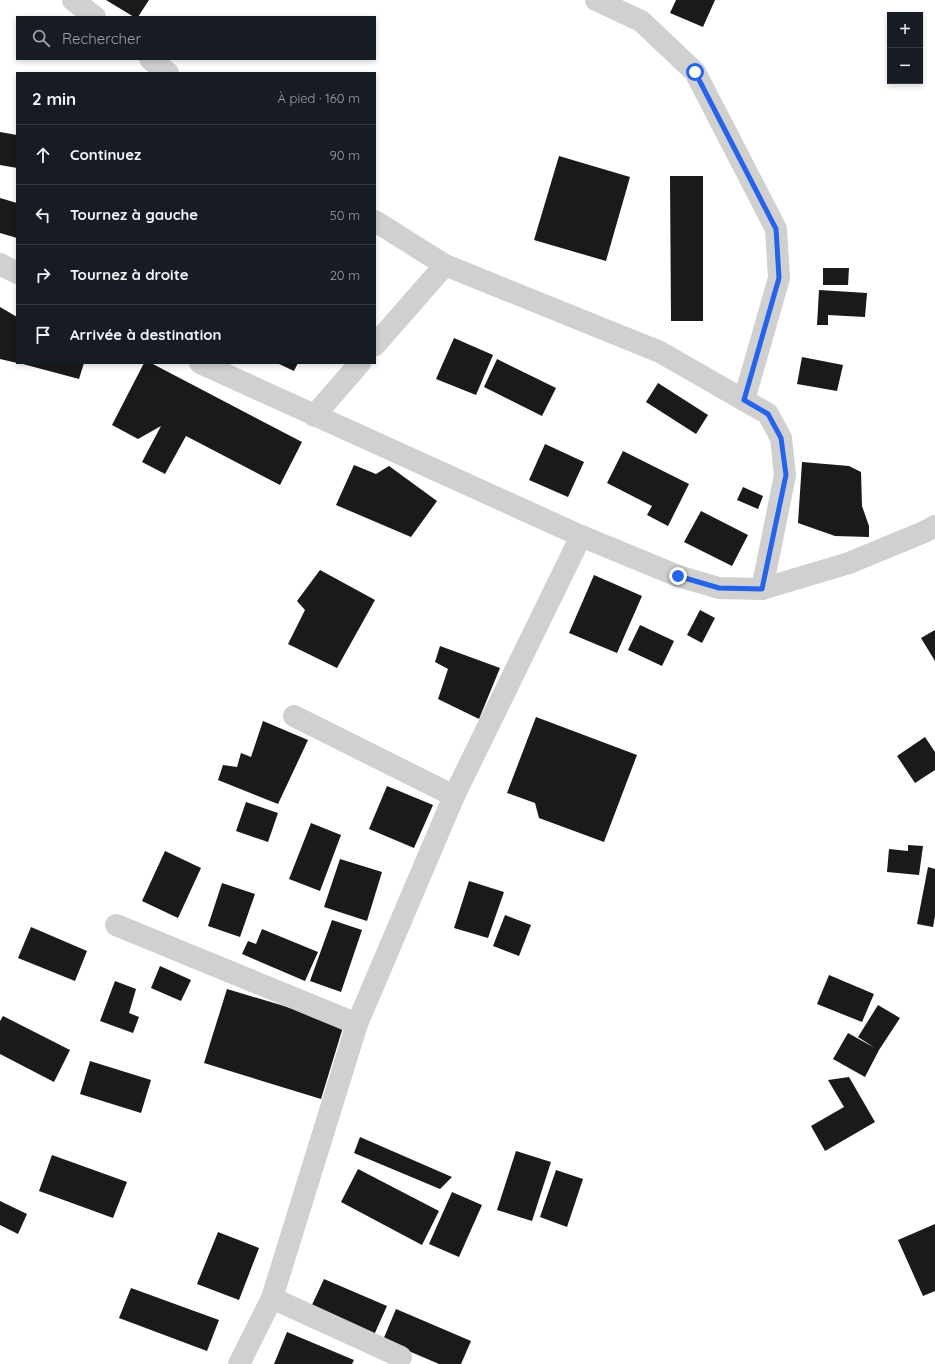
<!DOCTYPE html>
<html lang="fr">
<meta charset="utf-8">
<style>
body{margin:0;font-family:Quicksand,sans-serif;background:#242831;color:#f1f3f6}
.controls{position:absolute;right:12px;top:12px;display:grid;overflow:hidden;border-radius:0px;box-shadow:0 2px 6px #0003}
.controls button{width:36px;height:36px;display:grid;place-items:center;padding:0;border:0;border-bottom:1px solid #363941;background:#171b24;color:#f1f3f6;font:20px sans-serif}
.stop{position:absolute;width:12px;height:12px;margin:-9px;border:3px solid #2563eb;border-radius:50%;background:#fff}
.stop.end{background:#2563eb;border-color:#fff;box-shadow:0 1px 4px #0008}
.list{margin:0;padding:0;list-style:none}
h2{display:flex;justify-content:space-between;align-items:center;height:52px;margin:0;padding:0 16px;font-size:17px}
h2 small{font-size:13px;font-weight:400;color:#9ea1a6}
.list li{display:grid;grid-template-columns:26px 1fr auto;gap:12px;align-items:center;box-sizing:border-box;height:60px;padding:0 16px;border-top:1px solid #363941}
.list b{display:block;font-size:15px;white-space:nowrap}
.list em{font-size:13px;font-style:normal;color:#9ea1a6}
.icon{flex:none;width:22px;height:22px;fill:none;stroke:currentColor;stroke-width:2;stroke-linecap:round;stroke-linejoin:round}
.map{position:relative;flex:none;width:935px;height:1364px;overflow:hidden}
.search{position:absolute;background:#171b24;box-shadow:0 2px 6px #0003;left:16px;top:16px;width:360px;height:44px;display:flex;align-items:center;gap:10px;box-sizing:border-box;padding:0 14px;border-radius:0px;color:#9ea1a6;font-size:15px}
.panel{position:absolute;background:#171b24;box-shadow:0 2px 6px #0003;left:16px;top:72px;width:360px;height:292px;border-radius:0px}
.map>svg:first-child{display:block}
.building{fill:#1a1a1a}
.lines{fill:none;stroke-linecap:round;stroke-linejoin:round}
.street{stroke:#d0d0d0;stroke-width:22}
.route{stroke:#2563eb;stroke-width:5}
</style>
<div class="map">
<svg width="935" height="1364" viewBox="0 0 935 1364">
<rect width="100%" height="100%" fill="#fff"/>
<!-- building -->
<g class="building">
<polygon points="106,0 149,0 138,17 134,17"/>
<polygon points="676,0 715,0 703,27 670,13"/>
<polygon points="0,132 17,135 17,168 0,165"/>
<polygon points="559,156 630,177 606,261 534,240"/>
<polygon points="670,176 703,176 703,321 671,321"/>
<polygon points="0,198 17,203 17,238 0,233"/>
<polygon points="823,268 849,268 848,285 823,285"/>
<polygon points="819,290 867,293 865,317 828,315 828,325 817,325"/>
<polygon points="0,307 17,317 17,363 0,359"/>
<polygon points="454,338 493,355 476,395 436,379"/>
<polygon points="802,357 843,365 837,391 797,384"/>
<polygon points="497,359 556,388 542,416 484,387"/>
<polygon points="19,363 84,363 79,379"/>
<polygon points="144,363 151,363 302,442 280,485 186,436 165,474 142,462 161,426 138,439 112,425"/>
<polygon points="277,363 298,363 294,371"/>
<polygon points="658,383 708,415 696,434 646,402"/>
<polygon points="545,444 584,462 568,497 529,480"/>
<polygon points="623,451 689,484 668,526 647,515 652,506 607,483"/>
<polygon points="802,462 849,466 861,472 862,506 869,526 869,537 835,536 798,523"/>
<polygon points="354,465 376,474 389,466 437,501 411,537 336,505"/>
<polygon points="743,487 763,496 758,509 737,500"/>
<polygon points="701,511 748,535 732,566 684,542"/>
<polygon points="320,570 375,600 337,668 288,644 305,610 297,601"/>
<polygon points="594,575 642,596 617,653 569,633"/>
<polygon points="700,610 715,618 702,643 687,635"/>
<polygon points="640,625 674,641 662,666 628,650"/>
<polygon points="935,630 935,661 921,638"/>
<polygon points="440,646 500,668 479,719 438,699 448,669 435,662"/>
<polygon points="536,717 637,755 604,842 539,818 535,803 507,793"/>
<polygon points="263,721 308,740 278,804 218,780 223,765 237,767 241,753 251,757"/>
<polygon points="925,737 935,752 935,770 915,783 897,756"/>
<polygon points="387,786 433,805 414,848 369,829"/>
<polygon points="246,802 278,813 268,842 236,831"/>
<polygon points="311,823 341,835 320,891 289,879"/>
<polygon points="908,845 923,846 919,875 887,872 889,849 908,851"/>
<polygon points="165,851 201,868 178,918 142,901"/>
<polygon points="340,859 382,872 367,921 324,907"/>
<polygon points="928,867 935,869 935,916 933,927 917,924"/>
<polygon points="469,881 504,892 488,938 454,928"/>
<polygon points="222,883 255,894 240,937 208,926"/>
<polygon points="505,915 531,925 519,956 493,946"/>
<polygon points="332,920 362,930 341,992 310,981"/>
<polygon points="31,927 87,951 75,981 18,958"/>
<polygon points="262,929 318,952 305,981 242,954 248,941 256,944"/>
<polygon points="160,966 191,980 181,1001 151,988"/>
<polygon points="829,975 874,994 862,1022 817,1004"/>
<polygon points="115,981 136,989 129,1013 139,1017 133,1033 100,1021"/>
<polygon points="227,989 344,1024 321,1099 204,1063"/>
<polygon points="878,1005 900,1018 879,1050 865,1077 833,1059 848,1033 875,1048 858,1037"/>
<polygon points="3,1016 70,1050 54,1082 0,1054 0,1021"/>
<polygon points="90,1061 151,1080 141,1113 80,1094"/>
<polygon points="849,1077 875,1122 825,1151 811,1126 844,1107 828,1080"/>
<polygon points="360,1137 452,1177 440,1189 354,1153"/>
<polygon points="516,1151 551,1162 532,1221 497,1210"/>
<polygon points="52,1155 127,1182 113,1218 39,1191"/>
<polygon points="358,1169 439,1211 422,1245 341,1202"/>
<polygon points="556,1170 583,1179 567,1227 540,1217"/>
<polygon points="452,1192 482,1205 459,1257 429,1244"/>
<polygon points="0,1201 27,1214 18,1234 0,1225"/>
<polygon points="935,1224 935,1291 923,1296 898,1240"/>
<polygon points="218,1232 259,1248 239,1300 197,1284"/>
<polygon points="324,1279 387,1306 374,1335 311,1307"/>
<polygon points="131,1288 219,1320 207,1351 119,1318"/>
<polygon points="396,1309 471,1341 461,1364 439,1364 383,1340"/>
<polygon points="287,1332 354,1360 352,1364 274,1364"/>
</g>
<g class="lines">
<!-- street -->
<g class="street">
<polyline points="73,0 95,17"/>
<polyline points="596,0 641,21 695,72 776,229 779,278 744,400"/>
<polyline points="150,59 168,73"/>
<polyline points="375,221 445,265 660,352 768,414 781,438 785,475 762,589"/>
<polyline points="0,264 17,273"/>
<polyline points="375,345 445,265"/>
<polyline points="200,363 581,536 678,576 719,588 762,589 849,563 924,532 935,526"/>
<polyline points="314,416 360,363"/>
<polyline points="294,716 454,796"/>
<polyline points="116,925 357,1024"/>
<polyline points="272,1298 401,1357"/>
<polyline points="239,1364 272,1298 357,1024 454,796 581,536"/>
</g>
</g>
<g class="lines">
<!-- route -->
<polyline class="route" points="678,576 719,588 762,589 786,475 781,438 768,414 744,400 779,278 776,229 695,72"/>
</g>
</svg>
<div class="controls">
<button>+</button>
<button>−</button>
</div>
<div class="stop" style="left:695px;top:72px"></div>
<div class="stop end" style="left:678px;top:576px"></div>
<div class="search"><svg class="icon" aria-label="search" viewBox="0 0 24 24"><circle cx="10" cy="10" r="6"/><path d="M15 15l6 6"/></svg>Rechercher</div>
<section class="panel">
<h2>2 min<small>À pied · 160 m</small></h2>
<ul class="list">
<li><svg class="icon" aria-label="ahead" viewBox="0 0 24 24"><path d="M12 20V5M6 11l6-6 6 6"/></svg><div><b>Continuez</b></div><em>90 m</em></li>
<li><svg class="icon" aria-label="left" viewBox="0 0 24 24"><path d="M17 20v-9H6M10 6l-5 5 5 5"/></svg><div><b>Tournez à gauche</b></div><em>50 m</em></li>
<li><svg class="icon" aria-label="right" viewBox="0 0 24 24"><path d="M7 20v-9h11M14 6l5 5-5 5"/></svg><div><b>Tournez à droite</b></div><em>20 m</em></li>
<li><svg class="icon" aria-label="arrive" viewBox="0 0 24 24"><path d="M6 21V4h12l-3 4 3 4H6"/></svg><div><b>Arrivée à destination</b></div></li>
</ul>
</section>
</div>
